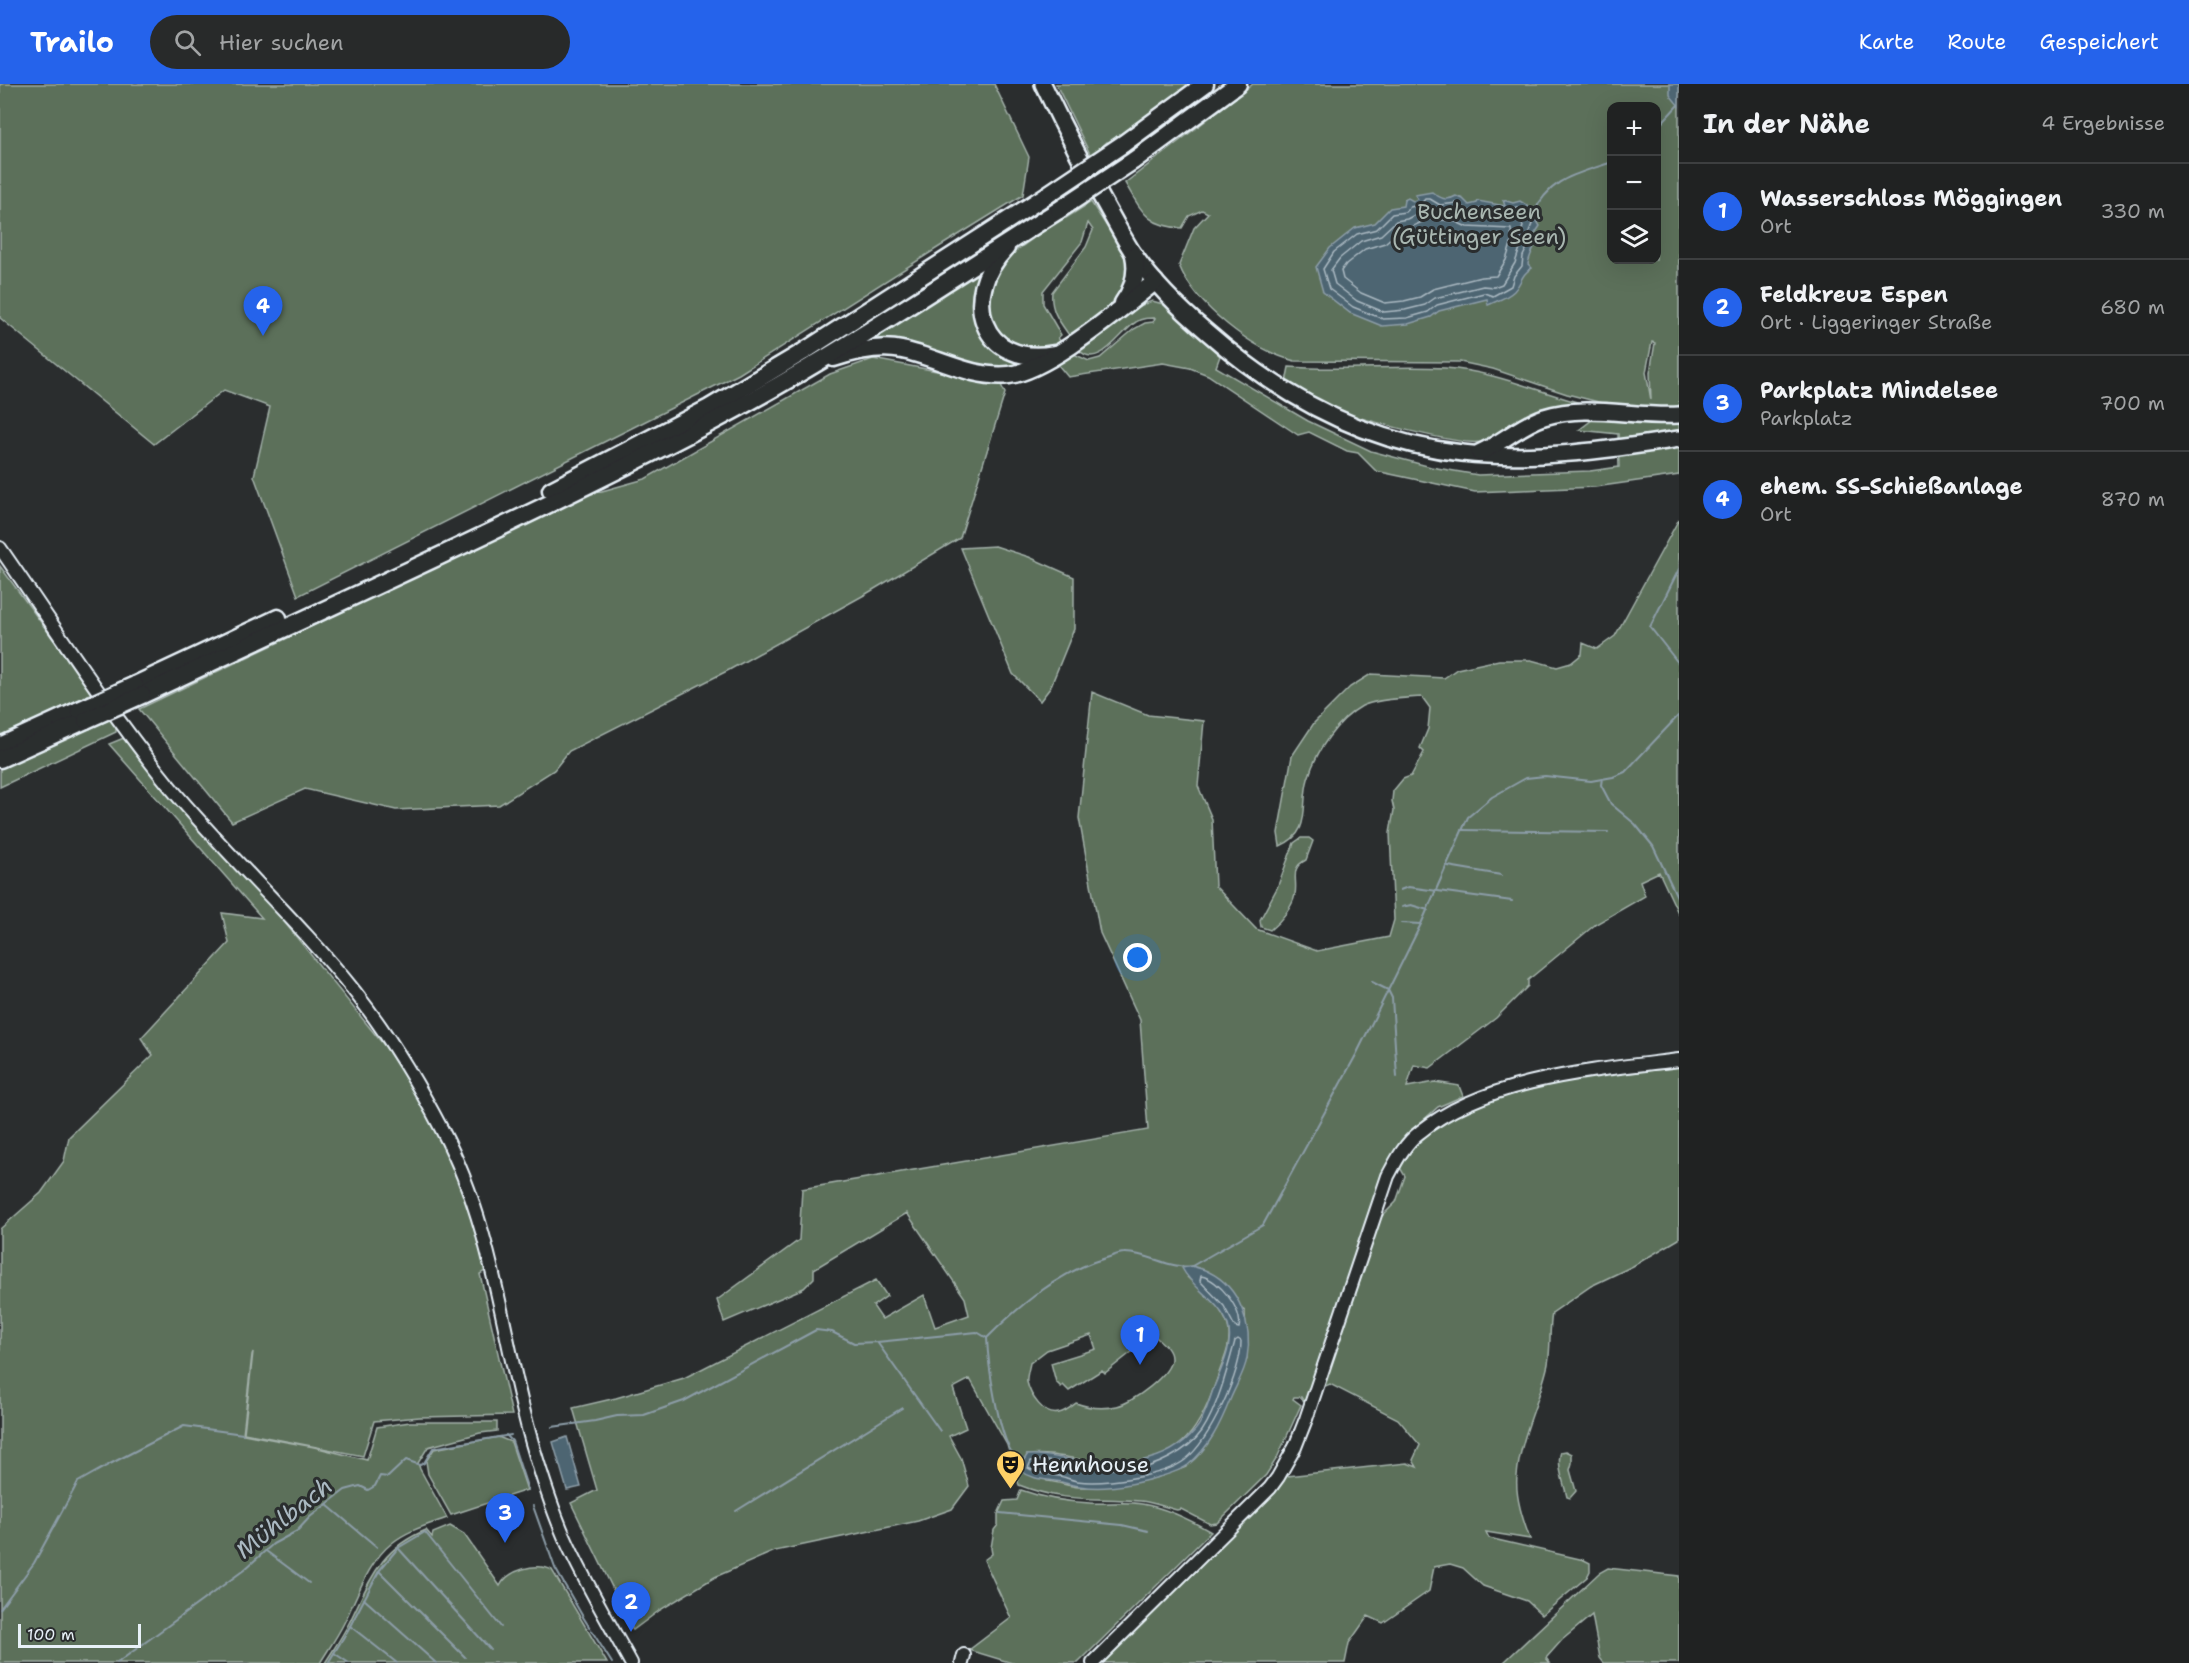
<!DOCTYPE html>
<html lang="de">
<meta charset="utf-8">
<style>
body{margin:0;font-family:"Shantell Sans",sans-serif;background:#282a2a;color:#f1f3f6}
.controls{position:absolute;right:18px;top:18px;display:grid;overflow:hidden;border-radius:12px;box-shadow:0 6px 24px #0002}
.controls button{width:54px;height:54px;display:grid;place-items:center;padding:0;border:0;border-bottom:2px solid #3d3f40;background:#202222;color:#f1f3f6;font:30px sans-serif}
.scale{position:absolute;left:18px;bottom:15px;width:123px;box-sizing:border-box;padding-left:6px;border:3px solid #e8f1f8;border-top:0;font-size:16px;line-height:21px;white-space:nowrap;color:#e8f1f8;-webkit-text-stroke:4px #2a2d2e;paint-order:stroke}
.you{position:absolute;left:1138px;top:874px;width:21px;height:21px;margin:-15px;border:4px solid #fff;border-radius:50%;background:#1a73e8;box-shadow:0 0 0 9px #1a73e833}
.badge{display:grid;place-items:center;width:39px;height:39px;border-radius:50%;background:#2563eb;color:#fff;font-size:20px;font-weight:700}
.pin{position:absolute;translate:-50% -50px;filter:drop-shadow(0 2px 3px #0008)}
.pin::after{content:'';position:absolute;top:32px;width:21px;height:18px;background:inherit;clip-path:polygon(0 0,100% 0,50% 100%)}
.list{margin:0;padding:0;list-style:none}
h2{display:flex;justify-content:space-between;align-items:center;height:78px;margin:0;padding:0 24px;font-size:26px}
h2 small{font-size:20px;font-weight:400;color:#a2a4a5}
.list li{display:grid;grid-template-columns:39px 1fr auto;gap:18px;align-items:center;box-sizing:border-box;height:96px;padding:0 24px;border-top:2px solid #3d3f40}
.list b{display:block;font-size:22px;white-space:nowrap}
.list p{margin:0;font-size:20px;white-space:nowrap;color:#a2a4a5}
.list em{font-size:20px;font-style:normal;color:#a2a4a5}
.icon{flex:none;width:33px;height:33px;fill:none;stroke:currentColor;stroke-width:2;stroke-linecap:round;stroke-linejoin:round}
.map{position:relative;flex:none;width:1679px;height:1579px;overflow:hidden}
header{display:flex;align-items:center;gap:36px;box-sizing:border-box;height:84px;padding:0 30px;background:#2563eb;color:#fff}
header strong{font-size:28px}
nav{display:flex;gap:33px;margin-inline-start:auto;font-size:21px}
.search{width:420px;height:54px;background:#282a2a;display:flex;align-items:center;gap:15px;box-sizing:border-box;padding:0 21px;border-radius:33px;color:#a2a4a5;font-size:22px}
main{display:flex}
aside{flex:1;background:#202222}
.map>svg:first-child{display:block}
.green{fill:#5c705a;stroke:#a2b0a9;stroke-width:1.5;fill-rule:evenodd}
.water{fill:#4e6572;stroke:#8c9da8;stroke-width:1.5}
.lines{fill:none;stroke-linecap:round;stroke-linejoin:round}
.shore{stroke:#aab9c2;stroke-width:1.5}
.stream{stroke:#8c9da8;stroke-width:2}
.minor-casing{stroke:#e8f1f8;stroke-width:16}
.major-casing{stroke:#e8f1f8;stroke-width:20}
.highway-casing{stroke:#e8f1f8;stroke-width:21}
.minor{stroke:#2a2d2e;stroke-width:12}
.major{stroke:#2a2d2e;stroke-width:15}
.highway{stroke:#2a2d2e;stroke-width:16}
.highway-bridge-casing{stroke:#e8f1f8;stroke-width:21;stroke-linecap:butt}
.highway-bridge{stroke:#2a2d2e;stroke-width:16}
.labels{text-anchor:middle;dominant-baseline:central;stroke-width:6;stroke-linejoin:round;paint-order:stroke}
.park-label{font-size:22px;fill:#a9b7b1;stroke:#2a2d2e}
.poi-label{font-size:22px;fill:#e8f1f8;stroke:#2a2d2e;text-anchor:start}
.water-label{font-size:24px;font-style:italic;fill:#aab9c2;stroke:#2a2d2e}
</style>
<header>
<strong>Trailo</strong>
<div class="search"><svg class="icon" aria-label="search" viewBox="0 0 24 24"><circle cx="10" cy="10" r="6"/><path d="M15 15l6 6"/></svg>Hier suchen</div>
<nav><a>Karte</a><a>Route</a><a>Gespeichert</a></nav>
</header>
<main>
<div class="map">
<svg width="1679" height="1579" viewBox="0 0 1679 1579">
<rect width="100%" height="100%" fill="#2a2d2e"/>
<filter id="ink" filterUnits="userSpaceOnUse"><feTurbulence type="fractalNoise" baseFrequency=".0167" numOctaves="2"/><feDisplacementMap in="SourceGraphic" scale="12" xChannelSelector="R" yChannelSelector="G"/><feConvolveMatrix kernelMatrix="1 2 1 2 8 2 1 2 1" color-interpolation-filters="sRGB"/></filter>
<g filter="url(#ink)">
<!-- green -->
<g class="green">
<polygon points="0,0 994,0 1029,73 1023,111 939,163 739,290 298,512 254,392 270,323 224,306 154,360 0,234"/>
<polygon points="1056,0 1195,0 1108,60 1107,58 1091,72"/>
<path d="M 1253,0 L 1679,0 L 1679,327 L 1648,323 L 1622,324 L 1567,310 L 1493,285 L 1460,278 L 1295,277 C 1254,268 1194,220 1179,181 L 1194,144 L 1208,129 L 1202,126 L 1189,132 L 1182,144 C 1146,142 1142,127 1125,99 ZM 1612,22 L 1656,22 L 1656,176 L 1612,176 ZM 1652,258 L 1655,259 L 1650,288 L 1651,316 L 1646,288 Z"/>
<path d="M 1091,118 C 1099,131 1129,174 1130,186 C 1131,211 1091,237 1074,251 L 1072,249 L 1069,251 C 1059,237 1050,226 1052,208 L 1086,163 L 1093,146 L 1088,139 L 1082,158 L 1043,207 L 1043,220 L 1061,251 L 1058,254 L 1062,259 L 1042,266 L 1005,258 L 988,238 L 986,203 L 1006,174 L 1064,132 L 1066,134 Z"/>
<polygon points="984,183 980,241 1039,275 995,287 864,258"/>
<path d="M 1152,217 L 1163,220 L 1168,224 L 1220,272 L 1216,283 L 1308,337 L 1371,367 L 1431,383 L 1478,391 L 1590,387 L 1619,383 L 1618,350 L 1579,346 L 1592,336 L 1679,338 L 1679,391 L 1595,403 L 1475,408 L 1376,387 L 1358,369 L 1347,367 L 1309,348 L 1298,351 L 1208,291 L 1190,284 L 1163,279 L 1068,293 L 1059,282 L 1060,274 L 1074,270 L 1089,277 L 1100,274 L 1134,245 L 1145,239 L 1153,238 L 1155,234 C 1148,234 1142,234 1136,238 C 1120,248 1098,288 1078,265 L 1137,223 Z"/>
<polygon points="873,275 1000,299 1005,309 960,454 866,510 729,586 569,667 554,686 499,721 396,726 305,705 232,738 139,625 584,412 645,395 830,290"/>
<path d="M 1289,283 C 1341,287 1393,281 1445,284 C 1495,287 1543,310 1591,322 C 1569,324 1543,322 1523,333 C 1509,341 1497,354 1480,358 C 1460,362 1341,331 1321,320 C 1309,314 1297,305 1286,298 Z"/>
<path d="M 1679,435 L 1679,831 L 1659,788 L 1640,797 L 1645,812 L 1596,840 L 1528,896 L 1528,902 L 1496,934 L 1430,984 L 1414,981 L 1407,1003 L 1435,998 L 1459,1002 L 1463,1012 L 1438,1023 L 1418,1041 L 1400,1064 L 1375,1139 L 1396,1118 L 1405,1092 L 1399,1082 C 1410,1064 1425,1046 1443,1036 C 1508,996 1604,993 1679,983 L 1679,1155 L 1633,1182 L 1591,1202 L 1552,1229 C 1549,1246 1551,1262 1548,1280 C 1540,1317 1520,1353 1517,1392 C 1515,1413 1523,1436 1530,1455 L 1486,1448 L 1489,1454 L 1584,1476 L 1590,1479 L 1590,1487 L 1587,1493 L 1542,1531 L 1527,1517 L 1483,1502 L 1463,1484 L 1450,1480 L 1434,1483 L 1429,1507 L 1383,1539 L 1368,1532 L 1349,1559 L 1345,1579 L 1101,1579 L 1278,1393 L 1407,1379 L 1417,1383 L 1413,1376 L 1420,1361 L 1398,1335 L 1330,1300 L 1313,1307 L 1305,1319 L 1301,1313 L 1294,1313 L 1293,1315 L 1301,1321 L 1277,1374 L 1266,1391 L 1217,1439 L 1210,1440 L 1181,1425 L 1177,1426 C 1165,1423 1152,1418 1140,1417 C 1094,1413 1064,1419 1019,1401 L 1007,1361 L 970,1295 L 953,1304 L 966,1344 L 949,1352 L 961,1374 L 969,1402 L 952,1425 L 918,1437 L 775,1467 L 715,1493 L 660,1526 L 633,1546 L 571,1419 L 597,1406 L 573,1324 L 616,1314 L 684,1294 L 876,1196 L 887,1212 L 873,1222 L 882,1235 L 924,1211 L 935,1243 L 969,1231 L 965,1214 L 907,1129 L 814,1185 L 814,1194 L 804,1204 L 724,1238 L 717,1216 L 799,1156 L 802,1105 L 1148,1046 L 1140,936 L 1100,849 L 1079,734 L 1092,608 L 1148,631 L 1204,637 L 1198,702 L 1212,735 L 1215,802 L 1256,845 L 1317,867 L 1389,853 L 1394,836 L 1390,749 L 1394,726 L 1392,717 L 1393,707 L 1403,695 L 1411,692 L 1424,668 L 1420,664 L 1428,645 L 1430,624 L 1422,613 C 1405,614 1377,615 1362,622 C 1337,636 1316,667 1308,695 C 1300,722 1313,748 1280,762 L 1278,749 L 1292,672 L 1314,639 L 1350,603 L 1371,590 L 1444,594 L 1457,585 L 1499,576 L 1531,576 L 1557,583 L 1571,579 L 1582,570 L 1583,559 L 1597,565 L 1615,552 ZM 1187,1193 L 1245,1227 L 1247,1274 L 1186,1383 C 1152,1397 1116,1404 1079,1403 C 1068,1402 1058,1398 1047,1397 L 1027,1371 C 1061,1367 1098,1384 1132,1380 C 1189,1373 1204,1334 1220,1286 C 1225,1273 1232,1257 1228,1242 C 1222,1222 1202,1207 1187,1193 ZM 1130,1239 C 1142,1241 1150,1246 1158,1255 C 1164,1260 1171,1266 1171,1274 C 1172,1290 1132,1319 1117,1322 C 1104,1325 1089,1324 1076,1319 C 1071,1323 1065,1328 1059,1329 C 1044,1333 1030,1311 1027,1298 C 1026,1293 1029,1285 1030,1279 L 1047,1266 L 1091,1251 L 1096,1265 L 1051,1279 L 1056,1298 L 1061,1303 L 1063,1301 L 1069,1307 L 1102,1286 L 1105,1289 L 1138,1263 L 1140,1259 Z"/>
<polygon points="995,462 1029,473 1074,493 1074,545 1050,604 1040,617 1013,590 961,464"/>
<polygon points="0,482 80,592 94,608 0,653"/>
<polygon points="111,635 116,642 116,648 0,703 0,684"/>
<path d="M 124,654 L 281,834 L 387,965 L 429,1031 L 444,1062 L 467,1115 L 488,1185 L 480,1190 L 512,1331 L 420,1333 L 374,1337 L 363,1372 L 244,1349 L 253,1268 L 252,1271 L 243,1350 L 314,1363 L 367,1376 L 377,1343 L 410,1338 L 497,1338 L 497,1347 L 480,1349 L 428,1363 L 418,1379 L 420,1385 L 447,1434 C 428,1441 408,1446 392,1459 C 368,1478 357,1513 344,1539 C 337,1553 328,1566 320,1579 L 0,1579 L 0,1145 L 41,1109 L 64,1077 L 69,1053 L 153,971 L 141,954 L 229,859 L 222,829 L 262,834 L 109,660 Z"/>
<path d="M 1301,754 L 1309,754 L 1313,757 L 1306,776 C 1289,784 1298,796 1295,810 C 1293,823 1280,838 1270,846 L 1261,843 L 1260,836 L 1277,804 L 1294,759 Z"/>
<polygon points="498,1353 511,1358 527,1406 451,1431 428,1390 426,1377 434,1365"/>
<path d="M 1566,1367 L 1572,1370 L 1572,1379 L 1570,1386 L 1576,1407 L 1570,1414 L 1567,1413 C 1564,1399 1556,1380 1561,1368 Z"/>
<path d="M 1021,1406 C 1043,1414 1067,1418 1090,1419 C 1107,1420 1125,1417 1142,1420 C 1167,1424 1189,1435 1211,1448 L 1078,1579 L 1012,1579 L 969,1566 L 1011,1534 L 984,1476 L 992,1470 L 991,1464 L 994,1446 L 998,1441 L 998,1430 L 1004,1417 L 1017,1416 Z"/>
<path d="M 450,1442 L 464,1450 L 500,1502 C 508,1486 536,1478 552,1486 L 607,1579 L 325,1579 C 333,1566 342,1553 349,1539 C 370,1497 379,1465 426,1446 L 432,1453 L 433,1449 Z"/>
<polygon points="1608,1484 1679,1492 1679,1579 1604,1579 1600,1574 1592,1531 1562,1556 1546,1574 1550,1579 1503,1579 1599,1489"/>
</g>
<!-- water -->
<g class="water">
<polygon points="1670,0 1679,0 1679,22 1670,11"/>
<path d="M 1432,108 C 1440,114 1446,118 1456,112 L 1463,115 L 1469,121 L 1477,119 L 1478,117 L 1505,122 L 1503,116 L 1513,119 L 1520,117 L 1528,122 L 1540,142 L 1534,151 L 1537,154 C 1535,163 1530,170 1528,180 L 1532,184 C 1520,191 1522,199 1514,207 C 1507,214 1496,217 1488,221 L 1487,215 L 1439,227 L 1431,233 L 1408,240 L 1382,242 L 1350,229 L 1323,208 L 1316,183 L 1330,164 L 1355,144 L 1375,139 L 1390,124 L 1403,122 L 1404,116 L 1408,114 L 1413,117 L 1418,115 L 1415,111 Z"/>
<path d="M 1192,1182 C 1197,1184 1204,1185 1209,1188 C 1240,1203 1253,1242 1247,1274 C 1245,1288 1235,1303 1230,1316 C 1220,1341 1209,1364 1188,1381 C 1180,1387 1169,1390 1159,1393 C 1128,1402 1096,1408 1065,1399 C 1050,1395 1034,1397 1021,1387 L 1021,1381 L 1027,1371 C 1043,1369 1057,1374 1073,1376 C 1117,1382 1165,1383 1196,1345 C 1205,1334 1209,1316 1214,1303 C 1221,1285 1234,1260 1228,1241 C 1220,1217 1193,1206 1182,1184 Z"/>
<polygon points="567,1353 581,1403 567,1406 553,1358"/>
</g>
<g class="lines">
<!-- shore -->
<g class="shore">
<polygon points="1425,115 1430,115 1440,121 1457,119 1469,127 1480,125 1503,128 1518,124 1523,127 1532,140 1528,150 1530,158 1523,172 1522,182 1514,192 1511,202 1493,212 1484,209 1437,221 1428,228 1407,234 1383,235 1353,223 1329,205 1323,185 1334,168 1357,150 1377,145 1392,130 1405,128 1410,123 1420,121"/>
<polygon points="1428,124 1438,128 1456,128 1468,134 1480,133 1503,135 1518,133 1523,142 1521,150 1522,158 1515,179 1502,200 1494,203 1483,202 1435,214 1425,221 1405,226 1384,228 1357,217 1335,200 1331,186 1340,174 1361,157 1381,151 1396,137 1407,135"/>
<polygon points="1428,135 1454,137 1467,143 1511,145 1512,157 1506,176 1496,192 1481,193 1433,205 1420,213 1404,217 1385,219 1361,209 1343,195 1341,187 1346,180 1365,165 1385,159 1400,146 1411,143"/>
<path d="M 1201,1192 C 1219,1195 1243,1226 1239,1244 L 1235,1243 L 1224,1222 L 1200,1197 Z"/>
<path d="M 1238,1255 L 1241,1257 C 1241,1289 1210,1356 1185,1376 C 1165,1392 1102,1401 1077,1397 C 1071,1396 1065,1393 1059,1392 C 1048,1390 1038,1390 1028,1384 L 1031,1377 C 1049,1374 1071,1382 1090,1383 C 1103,1384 1118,1386 1131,1386 C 1155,1384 1188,1367 1202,1347 C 1217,1325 1228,1283 1235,1257 Z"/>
</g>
<!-- stream -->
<g class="stream">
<polyline points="1656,45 1678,21"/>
<path d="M 1532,131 C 1552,92 1575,91 1612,78"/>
<polyline points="1679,485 1650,543 1679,580"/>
<polyline points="1602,694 1601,701 1611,720 1635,740 1653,762 1679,817"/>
<polyline points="1462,746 1608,748"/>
<polyline points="1448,782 1501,791"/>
<polyline points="1400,806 1408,803 1512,817"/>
<polyline points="1402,823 1411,821 1428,826"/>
<polyline points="1401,839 1421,840"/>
<polyline points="1372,898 1388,906 1392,914 1397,993"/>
<path d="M 987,1254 C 1020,1221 1060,1187 1106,1174 C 1111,1173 1118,1169 1124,1169 C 1147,1168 1171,1186 1192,1182 L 1263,1141 L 1356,971 L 1421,840 L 1468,733 L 1492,713 L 1526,694 L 1545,692 L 1591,697 L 1613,693 L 1625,688 L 1679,631"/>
<path d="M 877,1258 L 977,1248 L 987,1254 C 988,1281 998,1347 1012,1369"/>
<polyline points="552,1343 595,1337 617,1332 644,1331 684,1317 816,1246 832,1248 854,1259 877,1258 940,1347"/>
<polyline points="506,1351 512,1357 528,1406"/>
<polyline points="327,1421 377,1463"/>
<polyline points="533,1422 555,1484 583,1533 612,1579"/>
<polyline points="736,1427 902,1324"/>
<polyline points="1000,1429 1122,1441 1148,1447"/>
<polyline points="399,1465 490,1565"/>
<polyline points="266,1467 309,1499"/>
<polyline points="379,1487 465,1573"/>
<polyline points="364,1515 436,1579"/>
<polyline points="0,1525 34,1479 78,1398 110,1380 184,1342 243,1350"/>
<polyline points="350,1542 397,1579"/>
<polyline points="334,1569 349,1579"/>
<polyline points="117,1579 244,1486 273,1460 297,1447 310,1433 345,1406 360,1402 368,1406 375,1402 380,1392 388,1393 406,1376 420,1381 424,1379 433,1364 511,1351"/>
<polyline points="328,1579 348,1546 379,1487 398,1464 425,1448 501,1543"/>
</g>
<defs>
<g id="minor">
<path d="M 0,464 C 56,545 109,628 171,704 C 229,774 298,836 355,908 C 388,950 417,998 442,1046 C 494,1143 502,1254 532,1359 C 541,1390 551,1422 564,1452 C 583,1495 608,1537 631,1579"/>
<polyline points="962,1579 964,1571"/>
<path d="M 1093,1579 L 1270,1404 L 1278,1393 L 1295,1363 L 1306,1335 L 1388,1092 C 1396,1077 1405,1059 1420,1048 C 1486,994 1597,986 1679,976"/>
</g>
<g id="major">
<path d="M 1043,0 C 1064,44 1086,87 1110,129 C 1118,143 1126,159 1135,172 C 1155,201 1181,226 1207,248 C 1279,311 1365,359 1462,369 C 1533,377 1609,366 1679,355"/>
<path d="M 1479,369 C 1502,359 1520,341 1544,333 C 1588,319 1635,334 1679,331"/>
</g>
<g id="highway">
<polyline points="1123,60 1205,0"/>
<polyline points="1133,77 1238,0"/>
<path d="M 1006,164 C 959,212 981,284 1054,270"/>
<path d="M 1123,219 C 1134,204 1138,189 1134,171"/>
<path d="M 834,274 C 855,267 880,261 902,266 C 937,273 972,295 1009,291 C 1049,286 1121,224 1155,198"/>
<polyline points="551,406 709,324 803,268 1047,111"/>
<polyline points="135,601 278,534"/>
<path d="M 142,611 C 332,521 525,436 712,338 C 832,275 945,198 1059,126"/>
<polyline points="0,662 79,626"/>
<polyline points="0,675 86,636"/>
</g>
</defs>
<!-- minor casing -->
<use href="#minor" class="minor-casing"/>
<!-- major casing -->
<use href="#major" class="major-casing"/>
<!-- highway casing -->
<use href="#highway" class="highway-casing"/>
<!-- minor -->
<use href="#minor" class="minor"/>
<!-- major -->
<use href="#major" class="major"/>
<!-- highway -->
<use href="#highway" class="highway"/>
<defs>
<g id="highway-bridge">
<polyline points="1047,111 1123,60"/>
<polyline points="1059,126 1133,77"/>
<polyline points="79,626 135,601"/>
<polyline points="86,636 142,611"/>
</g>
</defs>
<!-- highway-bridge casing -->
<use href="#highway-bridge" class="highway-bridge-casing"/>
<!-- highway-bridge -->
<use href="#highway-bridge" class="highway-bridge"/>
</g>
</g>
<!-- icons -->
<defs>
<symbol id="theatre-pin" viewBox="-11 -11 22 30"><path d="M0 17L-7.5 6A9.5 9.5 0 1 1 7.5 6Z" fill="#ffd166" stroke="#2a2d2e"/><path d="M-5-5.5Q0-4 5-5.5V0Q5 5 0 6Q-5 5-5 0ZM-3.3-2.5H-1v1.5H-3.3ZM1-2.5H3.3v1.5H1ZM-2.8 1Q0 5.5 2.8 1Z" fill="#111"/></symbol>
</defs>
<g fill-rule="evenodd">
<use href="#theatre-pin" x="994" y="1364" width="33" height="45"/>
</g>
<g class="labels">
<!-- park labels -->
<g class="park-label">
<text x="1479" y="127">Buchenseen<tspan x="1479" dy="25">(Güttinger Seen)</tspan></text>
</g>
<!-- poi labels -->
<g class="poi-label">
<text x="1032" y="1380">Hennhouse</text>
</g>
<!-- water labels -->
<g class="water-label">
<text transform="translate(284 1434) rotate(-38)">Mühlbach</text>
</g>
</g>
</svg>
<div class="controls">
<button>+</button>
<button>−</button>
<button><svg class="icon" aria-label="layers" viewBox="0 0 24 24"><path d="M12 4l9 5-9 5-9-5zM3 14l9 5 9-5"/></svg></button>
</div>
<div class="scale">100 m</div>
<div class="you"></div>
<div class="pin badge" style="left:1140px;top:1281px">1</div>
<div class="pin badge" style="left:631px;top:1548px">2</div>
<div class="pin badge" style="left:505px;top:1459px">3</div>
<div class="pin badge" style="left:263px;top:252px">4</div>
</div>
<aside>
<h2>In der Nähe<small>4 Ergebnisse</small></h2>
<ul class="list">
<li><span class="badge">1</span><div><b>Wasserschloss Möggingen</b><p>Ort</p></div><em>330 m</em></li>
<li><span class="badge">2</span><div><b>Feldkreuz Espen</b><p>Ort · Liggeringer Straße</p></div><em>680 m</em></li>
<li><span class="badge">3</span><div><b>Parkplatz Mindelsee</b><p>Parkplatz</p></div><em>700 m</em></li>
<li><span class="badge">4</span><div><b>ehem. SS-Schießanlage</b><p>Ort</p></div><em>870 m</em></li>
</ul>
</aside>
</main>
